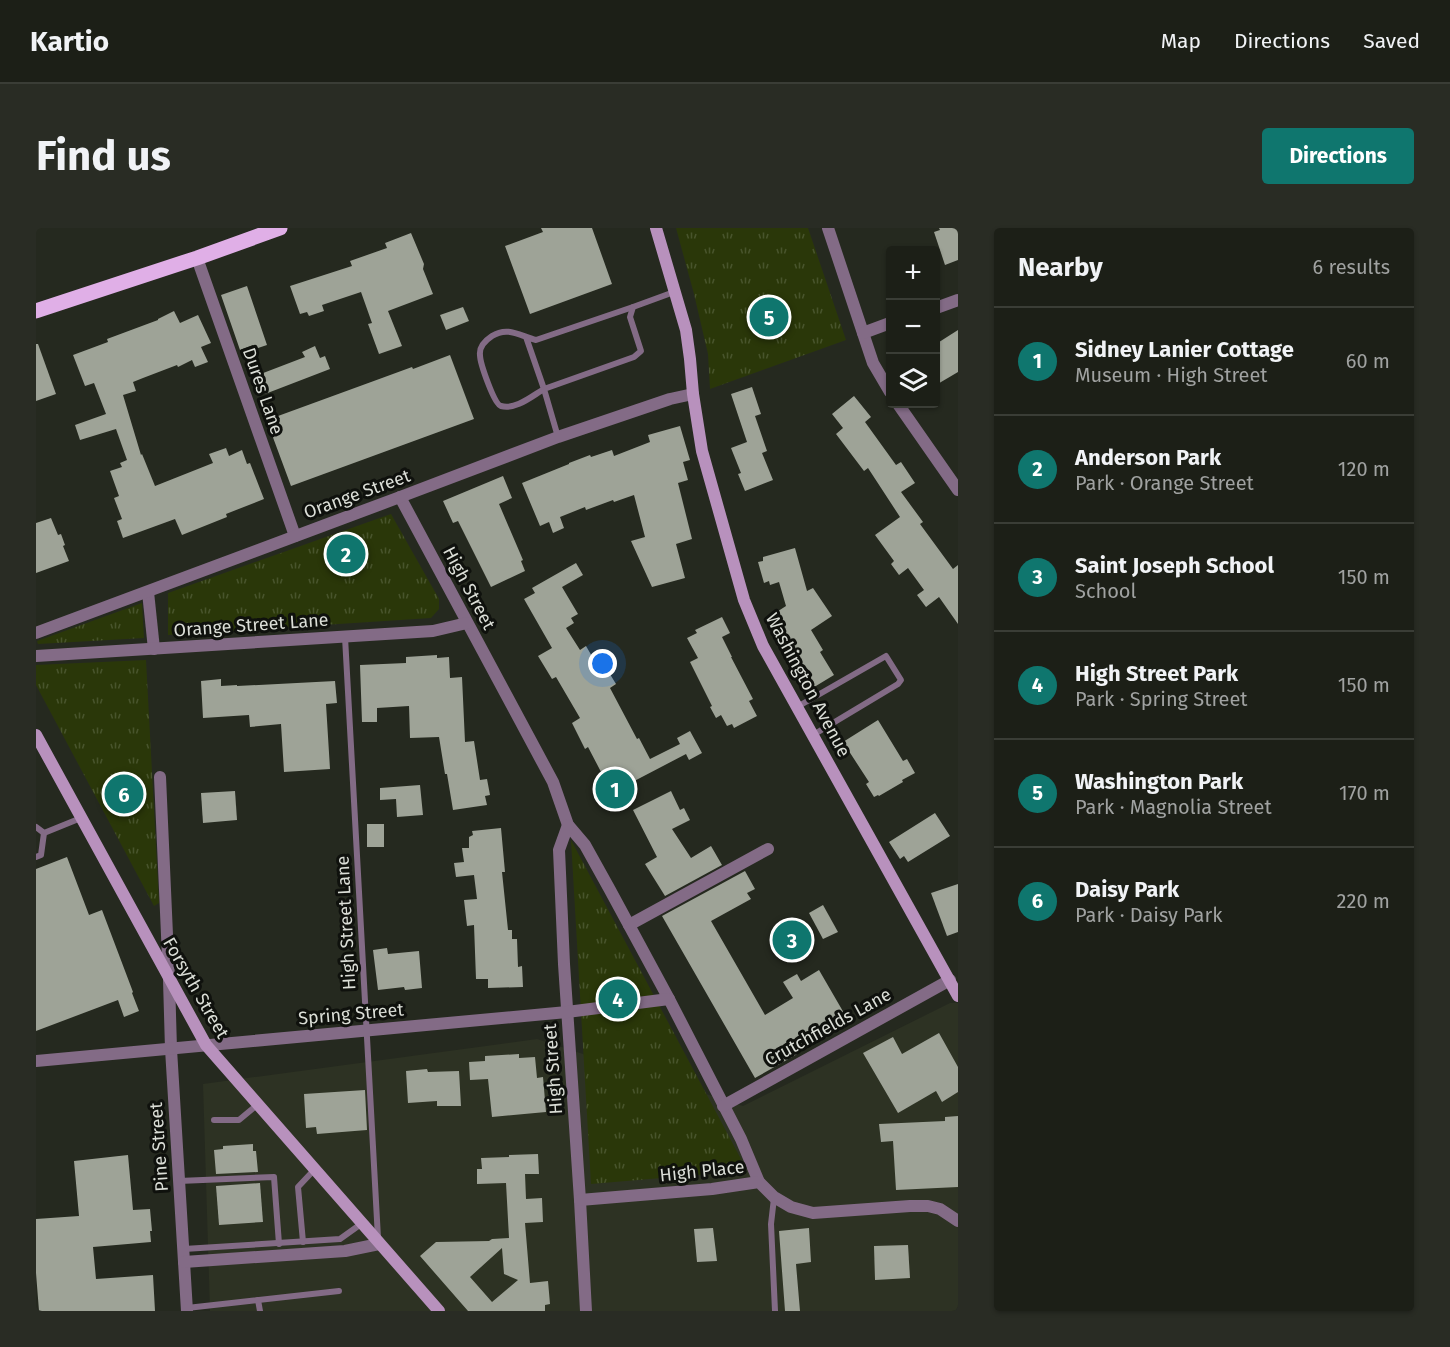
<!DOCTYPE html>
<meta charset="utf-8">
<style>
body{margin:0;font-family:"Fira Sans",sans-serif;background:#292c24;color:#f1f3f6}
.controls{position:absolute;right:18px;top:18px;display:grid;overflow:hidden;border-radius:6px;box-shadow:0 2px 4px #0004}
.controls button{width:54px;height:54px;display:grid;place-items:center;padding:0;border:0;border-bottom:2px solid #3a3d36;background:#1c1f17;color:#f1f3f6;font:30px sans-serif}
.you{position:absolute;left:567px;top:436px;width:21px;height:21px;margin:-15px;border:4px solid #fff;border-radius:50%;background:#1a73e8;box-shadow:0 0 0 9px #1a73e833}
.badge{display:grid;place-items:center;width:39px;height:39px;border-radius:50%;background:#0f766e;color:#fff;font-size:20px;font-weight:700}
.pin{position:absolute;translate:-50% -50%;border:3px solid #fff;box-shadow:0 2px 6px #0006}
.list{margin:0;padding:0;list-style:none}
h2{display:flex;justify-content:space-between;align-items:center;height:78px;margin:0;padding:0 24px;font-size:26px}
h2 small{font-size:20px;font-weight:400;color:#a0a2a1}
.list li{display:grid;grid-template-columns:39px 1fr auto;gap:18px;align-items:center;box-sizing:border-box;height:108px;padding:0 24px;border-top:2px solid #3a3d36}
.list b{display:block;font-size:22px;white-space:nowrap}
.list p{margin:0;font-size:20px;white-space:nowrap;color:#a0a2a1}
.list em{font-size:20px;font-style:normal;color:#a0a2a1}
.icon{flex:none;width:33px;height:33px;fill:none;stroke:currentColor;stroke-width:2;stroke-linecap:round;stroke-linejoin:round}
.map{position:relative;flex:none;width:922px;height:1083px;overflow:hidden;border-radius:6px}
header{display:flex;align-items:center;gap:36px;box-sizing:border-box;height:84px;padding:0 30px;background:#1c1f17;border-bottom:2px solid #3a3d36}
header strong{font-size:28px}
nav{display:flex;gap:33px;margin-inline-start:auto;font-size:21px}
.intro{display:flex;align-items:center;justify-content:space-between;box-sizing:border-box;height:144px;padding:0 36px}
h1{margin:0;font-size:42px}
.button{padding:15px 27px;border-radius:6px;background:#0f766e;color:#fff;font-size:21px;font-weight:700}
main{display:flex;gap:36px;padding:0 36px}
aside{flex:1;background:#1c1f17;border-radius:6px;box-shadow:0 2px 4px #0004}
.map>svg:first-child{display:block}
.built{fill:#2d3223}
.park{fill:url(#park-tufts)}
.building{fill:#9ea397;fill-rule:evenodd}
.lines{fill:none;stroke-linecap:round;stroke-linejoin:round}
.lane{stroke:#836b86;stroke-width:6}
.street{stroke:#836b86;stroke-width:12}
.secondary{stroke:#b891bd;stroke-width:12}
.primary{stroke:#e0afe7;stroke-width:15}
.labels{text-anchor:middle;dominant-baseline:central;stroke-width:6;stroke-linejoin:round;paint-order:stroke}
.street-label{font-size:18px;fill:#dbded7;stroke:#0f110d}
</style>
<header>
<strong>Kartio</strong>
<nav><a>Map</a><a>Directions</a><a>Saved</a></nav>
</header>
<div class="intro"><h1>Find us</h1><a class="button">Directions</a></div>
<main>
<div class="map">
<svg width="922" height="1083" viewBox="0 0 922 1083">
<defs>
<pattern id="park-tufts" width="24" height="20" patternUnits="userSpaceOnUse" patternTransform="scale(1.5)"><rect width="24" height="20" fill="#2a3709"/><path d="M3 7l-1-3M5 7V3M7 7l1-3M15 17l-1-3M17 17v-4M19 17l1-3" fill="none" stroke="#48542c"/></pattern>
</defs>
<rect width="100%" height="100%" fill="#25291f"/>
<!-- built -->
<polygon class="built" points="914,775 922,775 922,1083 174,1083 167,856 501,811 707,878"/>
<!-- park -->
<g class="park">
<polygon points="640,0 772,0 810,112 674,161 672,126 658,66"/>
<polygon points="355,286 403,371 403,381 395,390 132,407 132,365"/>
<polygon points="106,375 108,410 2,416 1,413"/>
<polygon points="110,432 123,675 118,678 0,457 0,437"/>
<polygon points="535,612 705,931 696,944 555,956"/>
</g>
<!-- building -->
<g class="building">
<polygon points="505,0 556,0 576,56 494,86 469,18 507,4"/>
<polygon points="903,0 922,0 922,32 909,37 898,4 904,2"/>
<polygon points="375,5 388,36 387,41 397,66 352,83 366,118 343,126 332,96 336,95 325,64 286,77 288,83 273,88 271,84 264,86 254,58 316,38 314,33 351,20 349,15"/>
<polygon points="211,58 231,117 219,121 217,117 204,122 185,67"/>
<polygon points="427,79 433,93 410,102 404,87"/>
<polygon points="138,83 144,95 162,87 175,115 165,119 172,134 159,139 156,132 142,139 141,137 107,150 97,154 100,163 87,167 105,227 106,226 119,258 177,235 173,226 190,220 193,228 206,222 211,236 214,235 228,271 190,286 191,289 146,307 139,291 87,310 81,293 86,291 78,270 83,268 74,243 86,239 84,235 91,232 80,201 44,212 39,197 70,186 58,155 49,158 37,127 72,114 71,111 122,92 122,91"/>
<polygon points="922,102 922,144 900,157 900,116"/>
<polygon points="0,116 2,116 20,166 0,173"/>
<polygon points="279,118 284,130 289,128 294,141 229,166 222,147 269,129 266,124"/>
<polygon points="414,127 438,191 255,258 232,196 244,191 242,188 346,150 376,139 377,141"/>
<polygon points="716,159 725,186 719,188 731,223 726,225 737,252 709,263 702,246 705,245 695,220 711,214 695,166"/>
<polygon points="818,168 835,189 829,194 860,237 865,234 879,255 865,264 887,294 884,296 917,341 922,337 922,396 903,369 890,379 881,367 888,362 872,340 863,347 855,336 858,333 839,307 864,289 832,240 828,243 800,206 807,200 796,186"/>
<polygon points="644,198 654,232 647,234 652,252 642,255 656,311 640,316 649,350 616,359 595,313 609,309 598,267 578,274 577,272 550,282 549,279 524,289 528,300 517,305 513,294 504,298 486,255 533,236 533,235 554,227 555,229 576,222 578,228 614,214 612,207"/>
<polygon points="467,248 476,270 463,276 487,332 485,333 489,343 455,359 422,293 417,295 407,273"/>
<polygon points="15,290 22,307 25,306 29,317 27,318 33,333 0,345 0,295"/>
<polygon points="759,320 771,363 777,360 796,388 775,402 787,422 784,424 798,447 770,464 760,447 763,446 753,429 761,424 736,387 750,378 743,354 734,357 733,353 728,355 722,334 727,333 727,329"/>
<polygon points="540,335 547,347 526,359 542,386 535,390 538,395 530,400 544,422 550,418 564,442 569,438 580,456 574,460 601,511 603,510 614,531 644,516 641,510 654,503 666,525 653,532 650,526 583,561 582,559 575,563 552,519 549,521 536,495 544,490 520,449 516,451 502,428 516,420 488,371 499,365 496,360"/>
<polygon points="686,389 694,405 686,409 696,429 695,429 717,471 713,473 721,488 698,500 696,496 691,498 685,487 680,490 674,479 676,478 654,434 662,430 651,410 661,405 659,402"/>
<polygon points="401,427 401,430 413,429 414,450 426,449 429,514 438,513 444,552 451,551 454,567 449,568 451,577 417,582 411,546 409,546 403,509 374,510 373,478 341,480 341,494 326,494 324,437 370,435 370,429"/>
<polygon points="185,451 185,458 201,457 201,458 299,453 301,475 290,476 294,541 248,544 245,496 214,499 213,487 167,490 165,453"/>
<polygon points="842,492 867,533 871,531 879,545 866,552 867,554 843,568 842,567 838,569 830,556 833,554 807,514"/>
<polygon points="384,557 387,587 361,589 360,571 344,572 344,560"/>
<polygon points="199,563 201,592 167,595 165,565"/>
<polygon points="635,563 644,582 648,580 654,592 636,601 655,630 675,618 686,637 629,668 609,636 621,629 597,582"/>
<polygon points="899,585 914,608 872,634 868,628 864,631 853,614"/>
<rect x="331" y="596" width="17" height="23"/>
<polygon points="465,600 469,644 466,644 472,702 476,702 476,711 481,711 482,739 486,738 487,759 452,760 452,751 440,751 438,697 431,698 428,672 441,671 438,647 420,649 418,635 428,634 426,620 433,620 433,609 437,607 436,603"/>
<polygon points="31,629 53,687 66,682 97,764 96,765 103,783 88,789 82,772 0,803 0,641"/>
<polygon points="709,643 719,661 711,665 715,671 675,693 729,787 757,770 747,754 761,746 765,753 783,742 812,792 761,821 763,825 719,850 626,688"/>
<polygon points="922,656 922,704 911,708 895,665"/>
<polygon points="787,677 802,704 787,711 773,685"/>
<polygon points="351,720 352,726 383,723 386,760 369,762 368,759 342,762 337,722"/>
<polygon points="903,805 922,839 922,864 906,874 900,863 862,885 827,825 857,809 866,826"/>
<polygon points="483,826 483,830 499,829 501,850 507,849 510,884 456,889 452,851 434,852 433,834 449,833 449,828"/>
<polygon points="391,841 392,844 423,843 425,878 401,878 401,873 372,875 370,843"/>
<polygon points="329,862 331,902 281,906 280,899 270,900 268,866"/>
<polygon points="922,888 922,959 860,962 857,913 845,914 843,896 909,893 909,889"/>
<polygon points="217,916 217,923 220,923 222,944 180,946 178,922 187,921 187,918"/>
<path d="M 502,926 L 503,946 L 489,946 L 490,971 L 506,970 L 507,994 L 489,995 L 494,1055 L 512,1053 L 514,1076 L 509,1077 L 509,1083 L 432,1083 L 384,1028 L 400,1014 L 453,1013 L 456,1011 L 473,1010 L 470,955 L 441,956 L 441,941 L 446,941 L 445,930 L 473,929 L 473,927 ZM 466,1020 L 468,1046 L 482,1052 L 456,1074 L 434,1049 Z"/>
<polygon points="92,927 97,982 114,981 116,1003 114,1003 115,1014 57,1019 60,1051 117,1047 119,1083 3,1083 0,1045 0,991 43,988 38,933"/>
<polygon points="224,955 227,994 183,997 180,958"/>
<polygon points="677,1000 681,1033 661,1034 658,1001"/>
<polygon points="773,1000 775,1034 760,1036 764,1083 749,1083 743,1003"/>
<polygon points="872,1017 874,1050 839,1052 838,1018"/>
</g>
<g class="lines">
<!-- lane -->
<g class="lane">
<path d="M 490,109 L 508,161 C 496,168 480,182 465,178 C 458,176 444,135 444,127 C 443,119 450,112 456,108 C 472,98 484,108 500,112 L 597,79"/>
<polyline points="522,209 508,161 598,129 605,123 594,89 597,79 638,64"/>
<polyline points="309,409 342,1010"/>
<polyline points="761,479 850,428 865,452 862,456 777,507"/>
<polyline points="0,599 8,605 45,590"/>
<polyline points="0,629 5,627 8,605"/>
<polyline points="178,892 203,892 221,877"/>
<polyline points="143,953 238,949 243,1016"/>
<polyline points="738,970 735,996 739,1083"/>
<polyline points="267,1014 262,959 278,942"/>
<polyline points="148,1021 304,1011 325,996"/>
<polyline points="222,1072 224,1083"/>
<polyline points="151,1080 303,1063"/>
</g>
<!-- street -->
<g class="street">
<polyline points="792,0 837,135 854,164"/>
<polyline points="161,30 259,308"/>
<polyline points="900,80 922,72"/>
<polyline points="827,105 854,95"/>
<polyline points="862,176 922,262"/>
<polyline points="364,269 517,554 532,597 549,617 574,662 633,771 705,911 723,954"/>
<polyline points="112,364 118,421"/>
<polyline points="0,405 364,269 522,209 634,171 657,166"/>
<polyline points="0,428 397,403 431,395"/>
<polyline points="124,549 133,752 135,821 151,1083"/>
<polyline points="532,597 523,622 528,736 544,972 550,1083"/>
<polyline points="593,697 732,621"/>
<polyline points="0,833 531,784 633,771"/>
<polyline points="687,878 914,752"/>
<polyline points="544,972 676,961 723,954 738,969 755,979 777,985 874,978 892,978 904,981 922,993"/>
<polyline points="148,1034 309,1023 343,1016"/>
</g>
<!-- secondary -->
<g class="secondary">
<polyline points="620,0 650,102 654,131 657,166 666,223 708,372 727,418 922,768"/>
<polyline points="0,507 170,817 403,1083"/>
</g>
<!-- primary -->
<polyline class="primary" points="0,83 161,30 244,0"/>
</g>
<g class="labels">
<!-- street labels -->
<g class="street-label">
<text transform="translate(227 163) rotate(71)">Dures Lane</text>
<text transform="translate(321 266) rotate(-20)">Orange Street</text>
<text transform="translate(433 360) rotate(62)">High Street</text>
<text transform="translate(215 397) rotate(-4)">Orange Street Lane</text>
<text transform="translate(772 457) rotate(62)">Washington Avenue</text>
<text transform="translate(310 695) rotate(-93)">High Street Lane</text>
<text transform="translate(160 760) rotate(60)">Forsyth Street</text>
<text transform="translate(315 786) rotate(-5)">Spring Street</text>
<text transform="translate(792 799) rotate(-29)">Crutchfields Lane</text>
<text transform="translate(517 841) rotate(-94)">High Street</text>
<text transform="translate(123 919) rotate(-94)">Pine Street</text>
<text transform="translate(666 943) rotate(-6)">High Place</text>
</g>
</g>
</svg>
<div class="controls">
<button>+</button>
<button>−</button>
<button><svg class="icon" aria-label="layers" viewBox="0 0 24 24"><path d="M12 4l9 5-9 5-9-5zM3 14l9 5 9-5"/></svg></button>
</div>
<div class="you"></div>
<div class="pin badge" style="left:579px;top:561px">1</div>
<div class="pin badge" style="left:310px;top:326px">2</div>
<div class="pin badge" style="left:756px;top:712px">3</div>
<div class="pin badge" style="left:582px;top:771px">4</div>
<div class="pin badge" style="left:733px;top:89px">5</div>
<div class="pin badge" style="left:88px;top:566px">6</div>
</div>
<aside>
<h2>Nearby<small>6 results</small></h2>
<ul class="list">
<li><span class="badge">1</span><div><b>Sidney Lanier Cottage</b><p>Museum · High Street</p></div><em>60 m</em></li>
<li><span class="badge">2</span><div><b>Anderson Park</b><p>Park · Orange Street</p></div><em>120 m</em></li>
<li><span class="badge">3</span><div><b>Saint Joseph School</b><p>School</p></div><em>150 m</em></li>
<li><span class="badge">4</span><div><b>High Street Park</b><p>Park · Spring Street</p></div><em>150 m</em></li>
<li><span class="badge">5</span><div><b>Washington Park</b><p>Park · Magnolia Street</p></div><em>170 m</em></li>
<li><span class="badge">6</span><div><b>Daisy Park</b><p>Park · Daisy Park</p></div><em>220 m</em></li>
</ul>
</aside>
</main>
